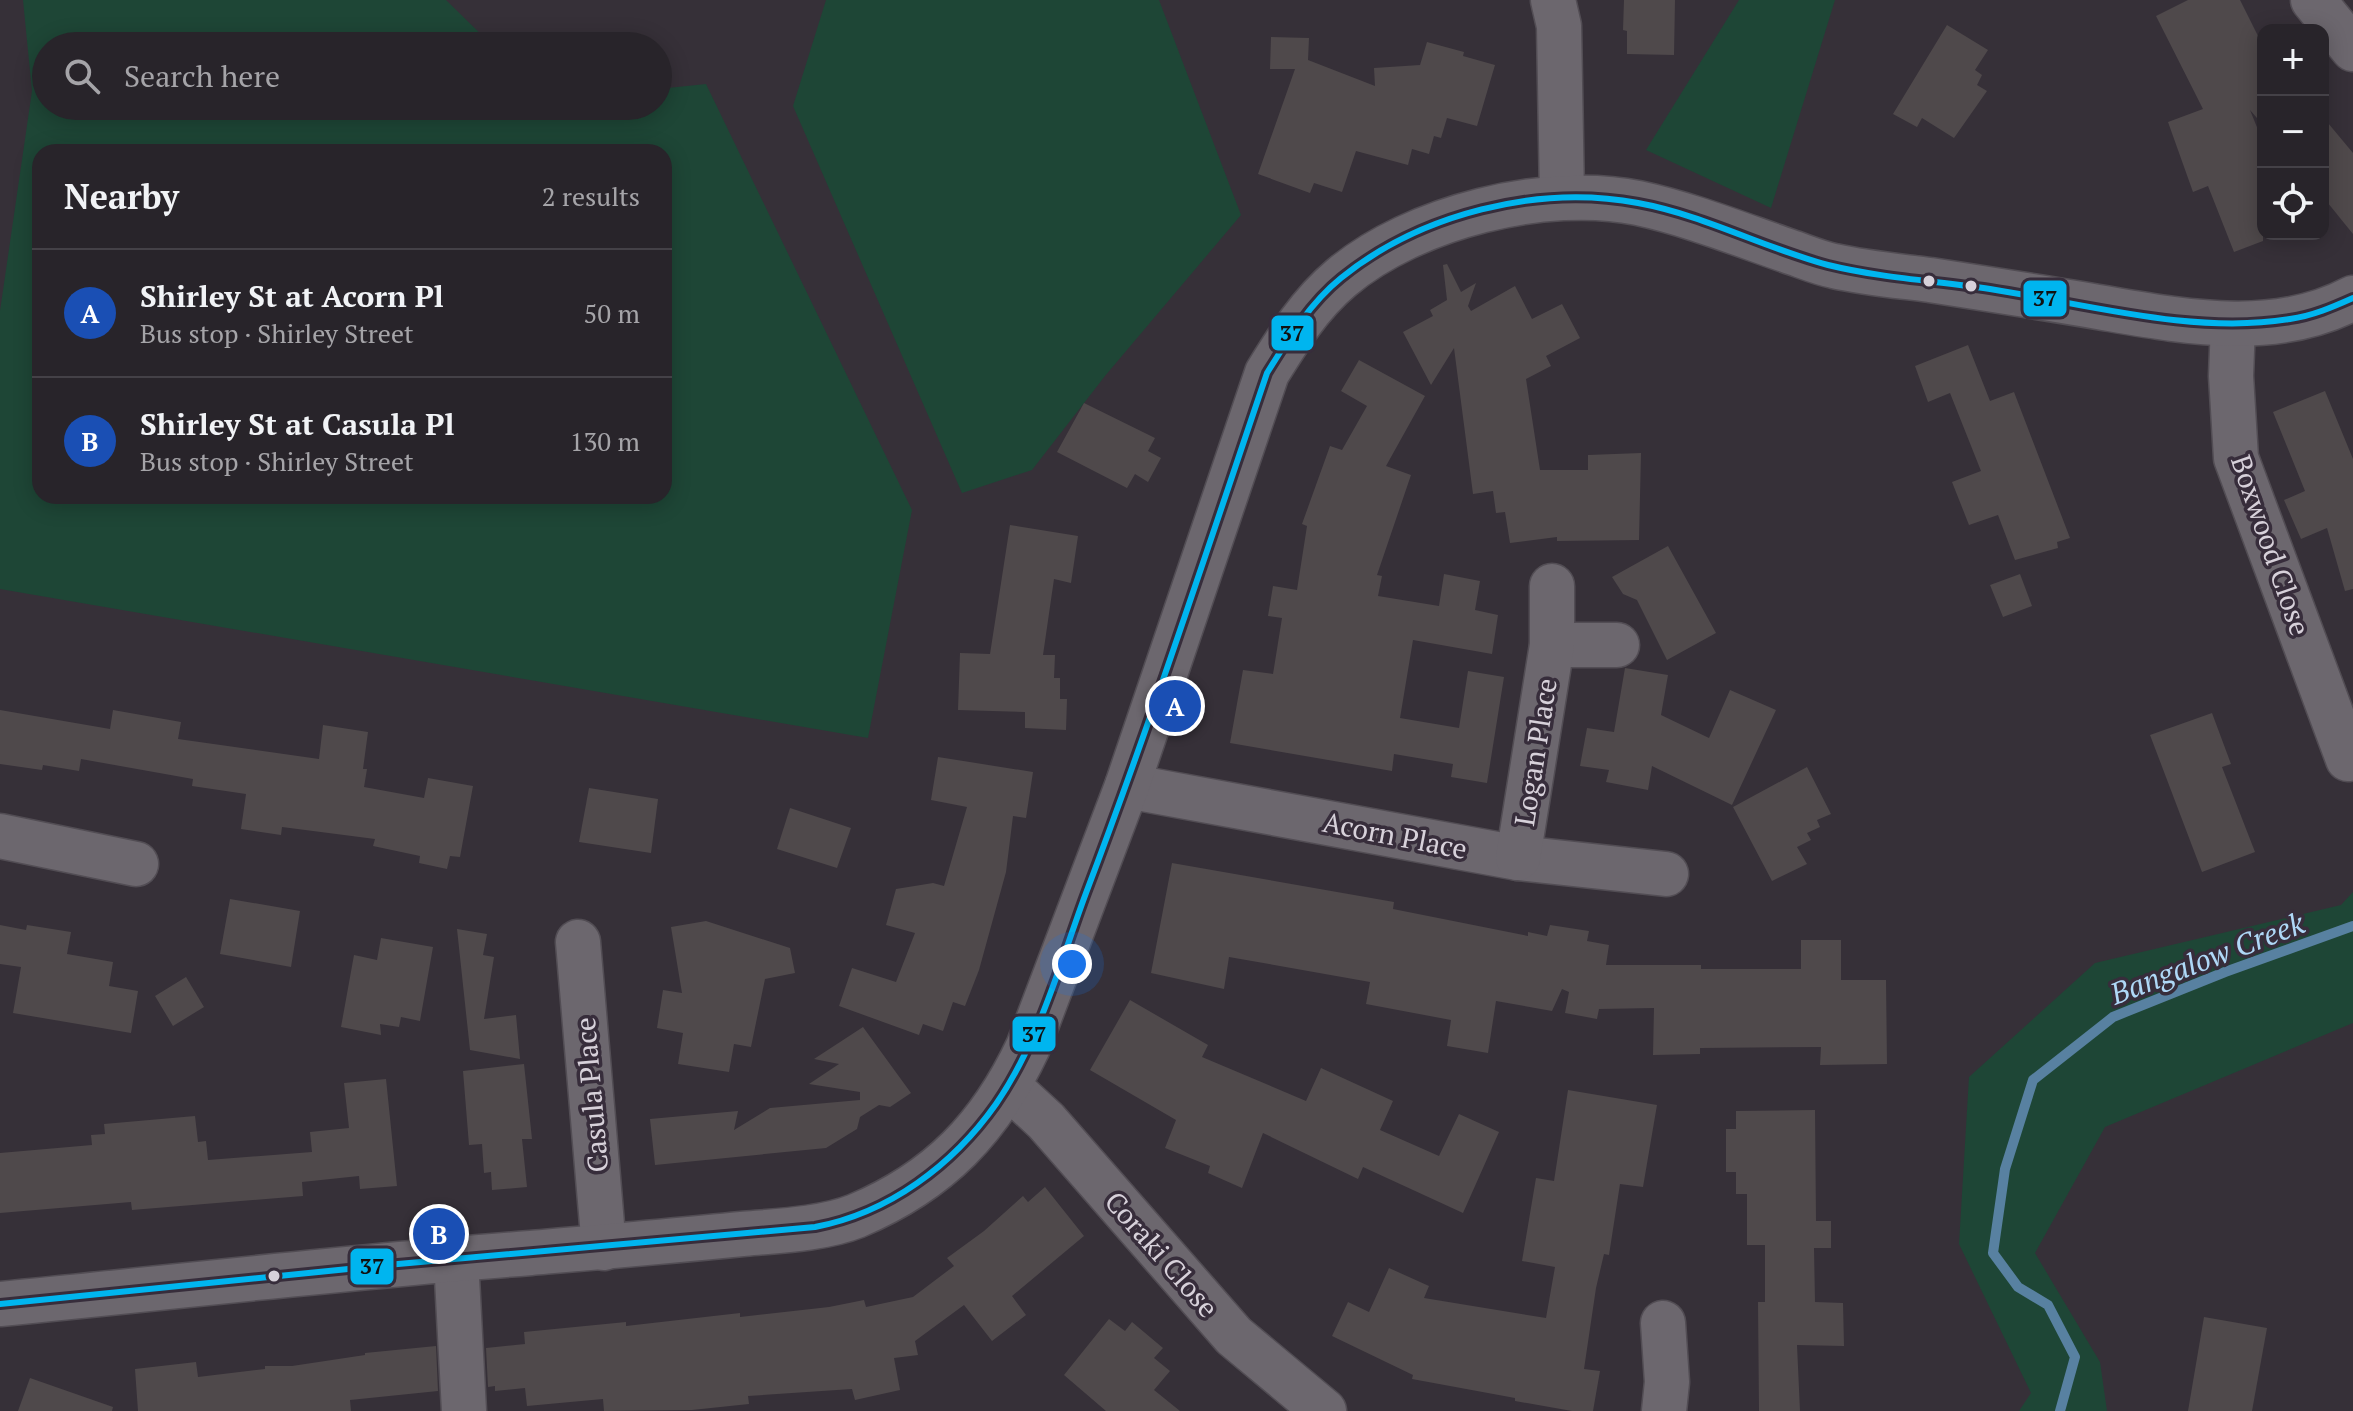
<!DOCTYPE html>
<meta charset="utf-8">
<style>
body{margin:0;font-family:"PT Serif",serif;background:#343036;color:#f1f3f6}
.controls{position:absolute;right:24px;top:24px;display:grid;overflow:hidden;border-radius:16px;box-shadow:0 4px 20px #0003}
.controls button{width:72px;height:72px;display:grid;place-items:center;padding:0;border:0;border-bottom:2px solid #444147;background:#28242a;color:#f1f3f6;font:40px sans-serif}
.you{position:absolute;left:1072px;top:964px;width:28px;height:28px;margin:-20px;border:6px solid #fff;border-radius:50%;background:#1a73e8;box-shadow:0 0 0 12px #1a73e833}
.badge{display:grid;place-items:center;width:52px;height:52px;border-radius:50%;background:#9f99a1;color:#fff;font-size:26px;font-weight:700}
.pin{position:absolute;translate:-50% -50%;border:4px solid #fff;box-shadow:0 2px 8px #0006}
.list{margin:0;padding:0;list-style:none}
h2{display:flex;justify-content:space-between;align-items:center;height:104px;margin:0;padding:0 32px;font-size:34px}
h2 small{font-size:26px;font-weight:400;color:#a5a4a8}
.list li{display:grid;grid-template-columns:52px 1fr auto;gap:24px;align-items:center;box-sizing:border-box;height:128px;padding:0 32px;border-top:2px solid #444147}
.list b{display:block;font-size:30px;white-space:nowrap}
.list p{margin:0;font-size:26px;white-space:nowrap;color:#a5a4a8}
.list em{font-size:26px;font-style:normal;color:#a5a4a8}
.icon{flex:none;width:44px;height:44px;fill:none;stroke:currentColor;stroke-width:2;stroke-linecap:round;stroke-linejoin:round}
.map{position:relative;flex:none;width:2353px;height:1411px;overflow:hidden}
.search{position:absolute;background:#28242a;box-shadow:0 4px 20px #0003;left:32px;top:32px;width:640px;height:88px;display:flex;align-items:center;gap:20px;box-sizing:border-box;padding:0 28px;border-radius:44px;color:#a5a4a8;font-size:30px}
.panel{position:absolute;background:#28242a;box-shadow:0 4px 20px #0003;left:32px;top:144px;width:640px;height:360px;border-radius:24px}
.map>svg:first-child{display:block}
.green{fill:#1e4636;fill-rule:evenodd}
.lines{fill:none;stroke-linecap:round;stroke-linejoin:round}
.stream{stroke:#5881a1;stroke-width:10}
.building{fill:#4f494b}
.minor-casing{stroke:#524d54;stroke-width:47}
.minor{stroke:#6c676e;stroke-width:44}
.bus-1-casing{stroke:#372d3b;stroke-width:12}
.bus-1{stroke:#00b5ef;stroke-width:6}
.bus-dot{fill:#d7d1da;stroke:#372d3b;stroke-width:3}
.labels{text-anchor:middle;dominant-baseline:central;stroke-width:7;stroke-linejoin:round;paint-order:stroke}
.street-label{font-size:28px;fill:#d7d1da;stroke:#372d3b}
.water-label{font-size:30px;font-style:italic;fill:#afd8f7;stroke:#372d3b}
.line-badge{stroke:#372d3b;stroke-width:3}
.pale-badge-label{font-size:22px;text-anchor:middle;font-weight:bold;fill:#111}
</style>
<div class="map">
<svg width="2353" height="1411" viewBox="0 0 2353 1411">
<rect width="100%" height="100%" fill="#363038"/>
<!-- green -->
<g class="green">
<path d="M 23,0 L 446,0 L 493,46 L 46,46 L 46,106 L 658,106 L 658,89 L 706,84 L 912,510 L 868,738 L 0,589 L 0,311 L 32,91 ZM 664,152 L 664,496 L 40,496 L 40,152 Z"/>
<polygon points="826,0 1159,0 1241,215 1105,376 1032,470 962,493 793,106"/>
<polygon points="1739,0 1835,0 1771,208 1646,150"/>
<polygon points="2353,892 2353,1023 2105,1127 2035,1253 2100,1362 2107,1411 2019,1411 2031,1393 1959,1244 1969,1077 2095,963 2341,905"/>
</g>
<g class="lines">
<!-- stream -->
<polyline class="stream" points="2060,1411 2075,1357 2048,1305 2018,1287 1993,1253 2005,1169 2033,1080 2113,1017 2225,972 2353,926"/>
</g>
<!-- building -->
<g class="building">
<polygon points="1624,0 1675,0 1674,55 1627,54 1627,31 1623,30"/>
<polygon points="2188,0 2240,0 2263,46 2263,125 2250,110 2263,142 2263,241 2234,252 2208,186 2193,192 2168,122 2203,109 2156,16"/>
<polygon points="1947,25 1988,50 1975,70 1982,75 1977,85 1987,91 1954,138 1922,118 1917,127 1893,114"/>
<polygon points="1271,37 1309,38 1308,60 1375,86 1374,68 1420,65 1427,42 1464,52 1463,56 1495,65 1477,126 1447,118 1441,138 1434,136 1429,154 1412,149 1408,165 1356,151 1342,192 1314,183 1310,193 1258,174 1295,69 1270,69"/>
<polygon points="2323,117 2353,153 2353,234 2323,197"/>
<polygon points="1447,264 1461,292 1476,283 1468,306 1471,311 1515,286 1532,319 1562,304 1580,338 1546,356 1551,366 1526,379 1540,470 1588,470 1588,455 1641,453 1639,540 1557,541 1557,537 1510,543 1505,512 1496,513 1493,491 1473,494 1454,348 1431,385 1403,332 1433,316 1430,310 1447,300 1443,265"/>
<polygon points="1968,345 1990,401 2014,392 2070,538 2057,542 2058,548 2015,560 1998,515 1969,525 1952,482 1981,471 1950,393 1928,402 1915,366"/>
<polygon points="1359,360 1425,396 1386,466 1411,475 1377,575 1382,576 1378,596 1439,606 1444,574 1480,581 1475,610 1498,615 1492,654 1413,640 1400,718 1459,728 1468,671 1504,677 1487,783 1451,777 1453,764 1394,754 1392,771 1230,743 1243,670 1273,674 1282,618 1268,616 1273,586 1297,590 1307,526 1302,524 1330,446 1342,450 1367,406 1341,391"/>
<polygon points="2325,391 2353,459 2353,589 2345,591 2327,528 2301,539 2284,500 2305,491 2273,412"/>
<polygon points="1084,403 1155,438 1148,451 1161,458 1148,482 1135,474 1127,488 1057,452"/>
<polygon points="1010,525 1078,536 1071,583 1054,579 1043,655 1055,655 1054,678 1060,678 1060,699 1067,699 1066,730 1025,728 1025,712 958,710 960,653 990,654"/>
<polygon points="1668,546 1716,633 1667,660 1637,600 1623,594 1612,577"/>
<polygon points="2020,574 2032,606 2003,617 1990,585"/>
<polygon points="1625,668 1668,675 1661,715 1709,738 1730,690 1776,710 1732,805 1652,766 1648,790 1606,782 1609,770 1580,766 1587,728 1614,732"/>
<polygon points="0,710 110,729 113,710 181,722 178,739 319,759 323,725 368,732 363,769 367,769 364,787 424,798 428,778 473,786 460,857 450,856 447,869 419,863 420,856 373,846 375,839 282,827 281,835 241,829 246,794 192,786 193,779 81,759 79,771 43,765 42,770 0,764"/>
<polygon points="2212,713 2231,764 2222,767 2255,852 2202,872 2150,735"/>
<polygon points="938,757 1033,772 1026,818 1013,816 1006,872 979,970 965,1006 953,1002 943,1031 923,1024 919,1035 839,1006 852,968 896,982 915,933 886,925 896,889 933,883 944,886 967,807 931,800"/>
<polygon points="1807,767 1831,814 1817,820 1820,827 1807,833 1811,840 1797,847 1807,864 1772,881 1733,807"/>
<polygon points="589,788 658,799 651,853 579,842"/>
<polygon points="790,808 851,828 837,868 777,849"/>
<polygon points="1172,863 1394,902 1393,909 1528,936 1528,932 1547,936 1550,925 1589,931 1587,941 1609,945 1606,965 1701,965 1701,969 1801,969 1801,940 1841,940 1841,980 1886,980 1887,1064 1820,1065 1821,1047 1700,1048 1700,1054 1653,1055 1654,1008 1599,1009 1597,1019 1565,1013 1569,992 1562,989 1552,1011 1496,1001 1488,1053 1447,1046 1451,1020 1366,1004 1370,982 1229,957 1224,989 1151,973"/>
<polygon points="230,899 300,911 291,967 220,954"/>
<polygon points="706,921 790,948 795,973 765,979 751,1047 734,1044 729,1072 678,1064 683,1033 657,1028 663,990 682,993 671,927"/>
<polygon points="0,925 26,930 27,925 71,932 67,954 113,962 109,986 138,991 131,1033 13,1013 21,967 0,964"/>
<polygon points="457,929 487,934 483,955 494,957 484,1019 516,1015 520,1059 470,1050"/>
<polygon points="381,938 433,947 420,1021 401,1017 399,1027 380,1024 381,1035 341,1027 354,955 377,960"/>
<polygon points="186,977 204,1007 173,1026 155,996"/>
<polygon points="1130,1000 1208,1045 1202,1057 1306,1101 1321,1068 1393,1101 1380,1130 1439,1156 1459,1114 1499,1132 1463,1213 1363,1167 1358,1179 1263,1133 1242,1188 1208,1173 1210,1166 1165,1148 1176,1120 1090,1070"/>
<polygon points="863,1027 911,1093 890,1107 879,1105 860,1117 857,1129 826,1148 655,1165 650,1119 738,1111 734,1130 770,1108 860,1100 860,1092 809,1084 839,1064 814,1059"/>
<polygon points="524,1064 532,1139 522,1139 527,1187 492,1190 491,1172 484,1173 482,1144 469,1145 463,1071"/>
<polygon points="386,1079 397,1186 360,1189 359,1176 302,1182 303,1196 132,1210 131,1202 0,1213 0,1153 92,1145 91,1135 105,1134 104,1124 195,1116 198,1142 206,1141 208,1160 312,1152 310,1132 349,1128 344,1083"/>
<polygon points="1568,1090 1657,1105 1643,1187 1620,1184 1609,1255 1604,1254 1596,1288 1584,1369 1600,1371 1593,1411 1572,1411 1515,1401 1515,1398 1412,1379 1413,1375 1332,1336 1348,1302 1369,1312 1389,1268 1429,1286 1424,1298 1546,1318 1555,1267 1522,1261 1536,1178 1554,1181"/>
<polygon points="1815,1110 1816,1221 1831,1221 1831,1248 1814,1248 1815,1302 1843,1303 1844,1346 1797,1345 1800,1411 1759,1411 1758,1302 1765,1302 1765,1245 1747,1245 1747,1194 1736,1194 1736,1172 1726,1172 1726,1129 1736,1129 1736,1111"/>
<polygon points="1045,1187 1084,1236 1012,1296 1026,1315 992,1341 964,1305 915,1341 918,1355 894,1358 900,1390 855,1400 852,1389 748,1396 749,1404 692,1410 604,1411 603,1399 527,1406 525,1388 495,1391 495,1386 488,1387 486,1348 525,1344 524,1332 626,1322 626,1326 740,1313 740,1317 829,1307 864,1300 866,1307 913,1297 954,1266 947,1258 984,1231 1023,1196 1028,1202"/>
<polygon points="2204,1317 2267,1328 2252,1411 2188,1411"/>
<polygon points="1109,1319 1125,1331 1132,1322 1163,1348 1154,1358 1170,1371 1154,1390 1180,1411 1106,1411 1064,1375"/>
<polygon points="436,1346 438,1391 350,1400 351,1411 138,1411 135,1369 196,1362 198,1377 265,1369 265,1366 292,1366 365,1355 365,1353"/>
<polygon points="30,1378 113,1407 112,1411 18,1411"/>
</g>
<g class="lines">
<defs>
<g id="minor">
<polyline points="1553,0 1559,26 1562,197"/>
<polyline points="2313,0 2353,49"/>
<polyline points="2233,324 2231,376 2236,458 2348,759"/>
<polyline points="1552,645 1617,645"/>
<polyline points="1127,786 1518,858 1666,874"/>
<polyline points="0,836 136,864"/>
<polyline points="1518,858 1552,645 1552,586"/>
<polyline points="578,942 604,1248"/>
<polyline points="1009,1087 1046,1121 1234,1336 1324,1411"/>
<polyline points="456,1259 464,1411"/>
<path d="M 0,1304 C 177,1287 354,1266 531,1253 C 601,1247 672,1241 742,1234 C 777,1231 824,1229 856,1216 C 939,1181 990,1128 1028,1047 L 1127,786 L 1267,373 C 1288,339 1310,304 1341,278 C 1413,217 1546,184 1638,203 C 1689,214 1739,234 1788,251 C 1803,256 1819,263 1834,266 C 1865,273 1899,276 1930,280 C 1988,289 2046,298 2104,308 C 2186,322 2276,339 2353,298"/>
<polyline points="1663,1323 1667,1382 1664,1411"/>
</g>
</defs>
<!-- minor casing -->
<use href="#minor" class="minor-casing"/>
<!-- minor -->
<use href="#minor" class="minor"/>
<defs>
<path id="bus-1" d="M 0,1304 L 398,1264 L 815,1227 C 889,1213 953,1165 996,1104 C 1039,1042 1060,963 1086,893 C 1151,722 1208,547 1267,373 C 1288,339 1310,303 1341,278 C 1420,214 1538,184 1638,203 C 1704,215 1764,248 1828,265 C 1881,278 1937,281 1990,289 C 2086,304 2194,335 2290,319 C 2312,316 2333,307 2353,298"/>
</defs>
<!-- bus-1 casing -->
<use href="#bus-1" class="bus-1-casing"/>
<!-- bus-1 -->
<use href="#bus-1" class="bus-1"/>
</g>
<!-- markers -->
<g class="bus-dot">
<circle cx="1929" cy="281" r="7"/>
<circle cx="1971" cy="286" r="7"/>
<circle cx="274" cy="1276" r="7"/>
</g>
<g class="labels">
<!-- street labels -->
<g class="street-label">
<text transform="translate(2271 545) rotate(71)">Boxwood Close</text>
<text transform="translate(1535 752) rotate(-81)">Logan Place</text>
<text transform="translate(1395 835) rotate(11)">Acorn Place</text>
<text transform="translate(591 1095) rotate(-95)">Casula Place</text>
<text transform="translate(1162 1254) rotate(49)">Coraki Close</text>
</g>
<!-- water labels -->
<g class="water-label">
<text transform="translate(2207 958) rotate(-21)">Bangalow Creek</text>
</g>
</g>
<g class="line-badge">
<rect x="2022" y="279" width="46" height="39" rx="8" fill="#00b5ef"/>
<rect x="1270" y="314" width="45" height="38" rx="8" fill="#00b5ef"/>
<rect x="1011" y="1015" width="46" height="38" rx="8" fill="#00b5ef"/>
<rect x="349" y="1247" width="46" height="39" rx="8" fill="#00b5ef"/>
</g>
<g class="pale-badge-label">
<text x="2045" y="306">37</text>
<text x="1292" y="341">37</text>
<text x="1034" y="1042">37</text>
<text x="372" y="1274">37</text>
</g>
</svg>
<div class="controls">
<button>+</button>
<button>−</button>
<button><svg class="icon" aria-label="locate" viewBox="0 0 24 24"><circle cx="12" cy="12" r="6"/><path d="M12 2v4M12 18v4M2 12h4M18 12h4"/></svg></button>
</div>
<div class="you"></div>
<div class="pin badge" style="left:1175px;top:706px;background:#1a4fb4">A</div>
<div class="pin badge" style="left:439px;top:1234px;background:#1a4fb4">B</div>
<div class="search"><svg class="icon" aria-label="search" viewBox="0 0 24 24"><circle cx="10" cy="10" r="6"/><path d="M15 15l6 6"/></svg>Search here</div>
<section class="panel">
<h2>Nearby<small>2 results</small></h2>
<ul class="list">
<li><span class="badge" style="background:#1a4fb4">A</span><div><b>Shirley St at Acorn Pl</b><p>Bus stop · Shirley Street</p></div><em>50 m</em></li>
<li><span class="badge" style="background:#1a4fb4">B</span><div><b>Shirley St at Casula Pl</b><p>Bus stop · Shirley Street</p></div><em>130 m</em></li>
</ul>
</section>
</div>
